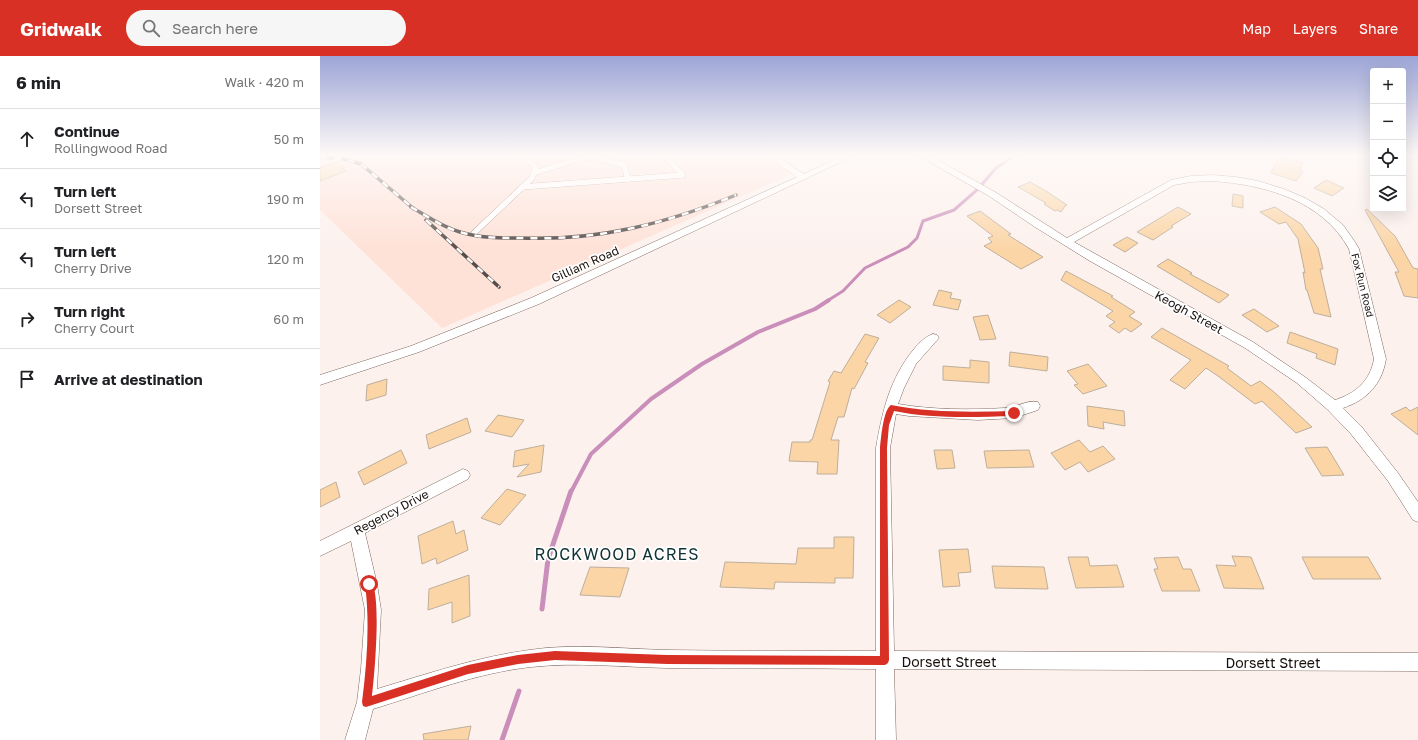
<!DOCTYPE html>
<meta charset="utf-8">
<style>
body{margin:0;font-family:"Golos Text",sans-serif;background:#f6f6f6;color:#202124}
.controls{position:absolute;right:12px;top:12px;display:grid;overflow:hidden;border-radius:4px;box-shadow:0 4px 16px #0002}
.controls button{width:36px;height:36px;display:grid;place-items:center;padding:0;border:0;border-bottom:1px solid #e0e0e0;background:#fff;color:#202124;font:20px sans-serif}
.stop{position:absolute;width:12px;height:12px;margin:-9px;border:3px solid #d93025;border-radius:50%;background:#fff}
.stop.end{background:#d93025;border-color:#fff;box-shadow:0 1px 4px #0008}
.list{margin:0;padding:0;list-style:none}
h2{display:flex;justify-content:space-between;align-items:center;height:52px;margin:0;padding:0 16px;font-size:17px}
h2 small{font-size:13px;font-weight:400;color:#757577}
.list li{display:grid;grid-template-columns:26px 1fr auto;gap:12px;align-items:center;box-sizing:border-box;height:60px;padding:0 16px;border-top:1px solid #e0e0e0}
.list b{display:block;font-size:15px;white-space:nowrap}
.list p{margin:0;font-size:13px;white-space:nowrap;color:#757577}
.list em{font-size:13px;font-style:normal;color:#757577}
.icon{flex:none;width:22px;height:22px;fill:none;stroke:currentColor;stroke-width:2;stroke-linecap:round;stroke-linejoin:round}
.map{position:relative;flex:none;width:1098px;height:684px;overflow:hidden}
header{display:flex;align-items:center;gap:24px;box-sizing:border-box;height:56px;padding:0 20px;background:#d93025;color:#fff}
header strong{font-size:19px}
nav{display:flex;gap:22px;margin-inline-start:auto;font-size:14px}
.search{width:280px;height:36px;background:#f6f6f6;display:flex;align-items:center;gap:10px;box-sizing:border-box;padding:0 14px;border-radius:22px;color:#757577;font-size:15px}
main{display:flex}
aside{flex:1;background:#fff}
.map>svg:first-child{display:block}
.built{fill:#fee1d7}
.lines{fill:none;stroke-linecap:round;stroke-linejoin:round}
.stream-far2{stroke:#ca8eba;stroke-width:3}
.stream-far1{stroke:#ca8eba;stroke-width:4}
.stream{stroke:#ca8eba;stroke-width:5}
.building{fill:#fbd5a6;stroke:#beae9b}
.service-casing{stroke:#7d665e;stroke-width:6}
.minor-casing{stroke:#7d665e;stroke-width:1}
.service{stroke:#fff;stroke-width:5.5}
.minor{fill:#fff;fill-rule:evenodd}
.rail-casing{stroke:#564d49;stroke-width:3.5}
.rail{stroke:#fff;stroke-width:2.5;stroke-dasharray:7;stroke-linecap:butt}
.route{fill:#d93025}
.labels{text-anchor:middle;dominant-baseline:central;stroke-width:3.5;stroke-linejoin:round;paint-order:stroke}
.far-street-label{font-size:10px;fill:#180f0c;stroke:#fff}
.street-label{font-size:12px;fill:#180f0c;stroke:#fff}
.near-street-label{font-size:14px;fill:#180f0c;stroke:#fff}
.near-neighbourhood-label{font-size:16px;letter-spacing:1px;fill:#0f3235;stroke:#fff}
</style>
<header>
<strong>Gridwalk</strong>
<div class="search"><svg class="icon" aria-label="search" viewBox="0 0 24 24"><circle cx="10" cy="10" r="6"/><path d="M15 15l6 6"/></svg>Search here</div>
<nav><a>Map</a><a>Layers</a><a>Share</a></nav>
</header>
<main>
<aside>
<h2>6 min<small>Walk · 420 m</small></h2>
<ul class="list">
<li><svg class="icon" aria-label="ahead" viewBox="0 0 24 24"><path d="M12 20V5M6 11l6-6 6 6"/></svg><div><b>Continue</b><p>Rollingwood Road</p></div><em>50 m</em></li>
<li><svg class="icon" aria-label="left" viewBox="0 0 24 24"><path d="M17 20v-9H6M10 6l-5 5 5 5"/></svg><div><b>Turn left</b><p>Dorsett Street</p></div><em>190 m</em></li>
<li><svg class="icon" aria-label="left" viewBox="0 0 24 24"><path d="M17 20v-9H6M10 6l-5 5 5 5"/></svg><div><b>Turn left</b><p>Cherry Drive</p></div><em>120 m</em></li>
<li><svg class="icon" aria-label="right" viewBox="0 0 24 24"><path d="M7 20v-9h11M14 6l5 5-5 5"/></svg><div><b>Turn right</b><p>Cherry Court</p></div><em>60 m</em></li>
<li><svg class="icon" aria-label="arrive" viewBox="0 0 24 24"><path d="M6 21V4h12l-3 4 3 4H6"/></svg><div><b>Arrive at destination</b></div></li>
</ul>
</aside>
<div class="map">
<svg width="1098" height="684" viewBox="0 0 1098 684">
<rect width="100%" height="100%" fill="#fcf1ed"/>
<!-- built -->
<polygon class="built" points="440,98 472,118 122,272 0,154 0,99"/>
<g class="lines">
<!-- stream-far2 -->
<polyline class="stream-far2" points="507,245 523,235 545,212 588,191 597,182 603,165 634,154 658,133 676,112 697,98"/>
<!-- stream-far1 -->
<polyline class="stream-far1" points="251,436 271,398 331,343 382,308 438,276 495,253 509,244"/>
<!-- stream -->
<g class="stream">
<polyline points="222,553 228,503 251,435"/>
<polyline points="182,684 199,635"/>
</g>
</g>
<!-- building -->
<g class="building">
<polygon points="959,101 983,107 980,115 983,116 976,125 951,117"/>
<polygon points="17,106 26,115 0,125 0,112"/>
<polygon points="1006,124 1024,132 1012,140 994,132"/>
<polygon points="710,126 726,135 747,149 745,150 741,156 737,154 735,155 724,148 726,147 698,131"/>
<polygon points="913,138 923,140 923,152 912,150"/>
<polygon points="858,151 871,158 851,170 853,171 833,184 817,176"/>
<polygon points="955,151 981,168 998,192 1003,213 1000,213 1011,261 994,257 987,234 986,234 983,216 985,217 978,183 966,166 959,168 940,156"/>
<polygon points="1047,153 1075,180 1093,212 1098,213 1098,242 1084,240 1075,216 1079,216 1045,154"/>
<polygon points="660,155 691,178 688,179 723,201 701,213 664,190 672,186 668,182 673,180 647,160"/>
<polygon points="807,181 818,187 805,196 793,189"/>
<polygon points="848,203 872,217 870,218 909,239 899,247 837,210"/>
<polygon points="746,215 793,240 791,241 815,256 809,260 822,268 811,276 805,272 799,277 789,270 795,266 786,260 793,255 741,224"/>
<polygon points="619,234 632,237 630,242 641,244 638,254 613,249"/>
<polygon points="579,244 591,251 570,267 557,259"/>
<polygon points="934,253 959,270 947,276 922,259"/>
<polygon points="668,259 676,283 660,284 653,261"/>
<polygon points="842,272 909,310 907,312 931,330 940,325 954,336 992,371 976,377 942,345 935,348 898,320 886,312 865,333 850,324 871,304 831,281"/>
<polygon points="970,276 1018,293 1015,309 996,302 997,298 967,287"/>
<polygon points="545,278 559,282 545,306 548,307 534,333 532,332 524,361 518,361 511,384 519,384 517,418 497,418 498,406 469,405 472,386 490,386 490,384 492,384 510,326 508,325 514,315 521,317"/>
<polygon points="690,296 728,301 727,315 689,310"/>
<polygon points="650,304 669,306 669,327 623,324 623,310 650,312"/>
<polygon points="768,308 787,330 763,338 754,329 758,328 747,315"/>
<polygon points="67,323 66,339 46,345 47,329"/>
<polygon points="767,350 804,355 805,370 783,366 784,373 768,370"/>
<polygon points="1086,351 1090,355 1098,351 1098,379 1071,358"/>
<polygon points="178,359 204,364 192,381 165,375"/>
<polygon points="147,362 151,376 109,393 106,379"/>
<polygon points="759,384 770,396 783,390 795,403 768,416 760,406 745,414 731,397"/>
<polygon points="224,389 221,416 197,421 209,408 193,411 195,395"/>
<polygon points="1007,391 1024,419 1002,420 985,392"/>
<polygon points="81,394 87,407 44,429 38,416"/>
<polygon points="614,394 632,394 635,412 617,413"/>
<polygon points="709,394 714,411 667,412 664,395"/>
<polygon points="16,426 20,441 0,451 0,434"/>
<polygon points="187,433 206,439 180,469 161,462"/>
<polygon points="133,465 136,478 144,474 148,494 117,508 116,502 102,508 98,480"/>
<polygon points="514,481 534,481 533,522 515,522 515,527 455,526 454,533 400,531 405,506 476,508 478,492 514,492"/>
<polygon points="648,493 651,516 638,517 640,530 623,531 619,494"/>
<polygon points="912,500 931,501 944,533 904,532 896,509 916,510"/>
<polygon points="748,501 768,501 770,510 797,509 804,531 756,532"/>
<polygon points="858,501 863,513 871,513 880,535 842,535 834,513 838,513 834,502"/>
<polygon points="982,501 1048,501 1061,523 993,523"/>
<polygon points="672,510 724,511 728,533 675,532"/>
<polygon points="270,511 309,512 300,541 260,539"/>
<polygon points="149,519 150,560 132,567 132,546 108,554 109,533"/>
<polygon points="151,670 148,684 104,684 103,678"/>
</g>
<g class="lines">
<defs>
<g id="service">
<polyline points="214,117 262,102 273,101 304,109 308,123"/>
<polyline points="202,131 363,119 343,98"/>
<polyline points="154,177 212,122 216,111 201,98"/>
</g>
<g id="minor">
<polygon points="443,98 454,98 484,118 526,98 538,98 219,248 99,296 0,329 0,319 91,290 211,242 477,121"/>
<path d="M 596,98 L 607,98 L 675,136 L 747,182 L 851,124 L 871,120 L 893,119 L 916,121 L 938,125 L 964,133 L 985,142 L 1004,153 L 1023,169 L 1035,186 L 1039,193 L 1066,303 C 1062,328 1047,344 1023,352 L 1041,370 L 1078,417 L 1098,446 L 1098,466 L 1093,464 L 1068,425 L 1031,378 L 1008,354 L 977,327 L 925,292 L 770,205 L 715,171 L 669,140 ZM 893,125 C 945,129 1002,144 1029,193 L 1054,303 C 1050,325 1036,337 1015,344 L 985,321 L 933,286 L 754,186 L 854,129 L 871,126 Z"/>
<path d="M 613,278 L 617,279 L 619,282 L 596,308 L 584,332 L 578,348 C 613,354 650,354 685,352 C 696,352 708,343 718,346 L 720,350 L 718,354 L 694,362 L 658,364 L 589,360 L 576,358 L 570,392 L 574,595 L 1098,597 L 1098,615 L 574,613 L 576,684 L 556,684 L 556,613 C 487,612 417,613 347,612 C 302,611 257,606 211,611 C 157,617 105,637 53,653 L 45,684 L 25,684 L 37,646 L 41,613 L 45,554 L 31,485 L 0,500 L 0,485 L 143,413 L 148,415 L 150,419 L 148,423 L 45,477 L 57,528 L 61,554 L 57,633 C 107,618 157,601 209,594 C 255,587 301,593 348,594 C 417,595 487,595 556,595 L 556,392 C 562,356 570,322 594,293 C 599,287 606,280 613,278 Z"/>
</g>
</defs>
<!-- service casing -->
<use href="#service" class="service-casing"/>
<!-- minor casing -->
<use href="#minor" class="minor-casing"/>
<!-- service -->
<use href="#service" class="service"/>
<!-- minor -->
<use href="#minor" class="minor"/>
<defs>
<g id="rail">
<polyline points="0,101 24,103 41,108 94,153"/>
<path d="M 91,151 C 107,160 122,171 140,176 C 159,182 180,182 200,182 C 278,185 345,168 416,139"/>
<polyline points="106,164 179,231"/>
</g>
</defs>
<!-- rail casing -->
<use href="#rail" class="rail-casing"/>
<!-- rail -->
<use href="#rail" class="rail"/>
</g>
<!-- sky -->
<linearGradient id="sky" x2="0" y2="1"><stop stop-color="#9ca5d6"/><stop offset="0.51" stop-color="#fef9f7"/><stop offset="1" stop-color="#fef9f7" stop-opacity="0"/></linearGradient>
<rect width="1098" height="194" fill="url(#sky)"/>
<!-- route -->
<path class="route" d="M 571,349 C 611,357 653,356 694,355 L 697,357 L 694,360 C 654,361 612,363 574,355 L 569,369 L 567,392 L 569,604 L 568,607 L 565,609 L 347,608 L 235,604 L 198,608 L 148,618 L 46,651 L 43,650 L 42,646 C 47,607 50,567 45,528 L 49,524 C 63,529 54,624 52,640 L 148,609 L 198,599 L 235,595 L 347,599 L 560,600 L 560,392 C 561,383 563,354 571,349 Z"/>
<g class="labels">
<!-- far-street labels -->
<g class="far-street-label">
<text transform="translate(1043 229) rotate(76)">Fox Run Road</text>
</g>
<!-- street labels -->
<g class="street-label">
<text transform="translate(265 208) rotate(-24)">Gilliam Road</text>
<text transform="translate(869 256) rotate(29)">Keogh Street</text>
<text transform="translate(71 456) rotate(-28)">Regency Drive</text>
</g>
<!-- near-street labels -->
<g class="near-street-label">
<text x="629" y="605">Dorsett Street</text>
<text x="953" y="606">Dorsett Street</text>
</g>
<!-- near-neighbourhood labels -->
<g class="near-neighbourhood-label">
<text x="297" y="498">ROCKWOOD ACRES</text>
</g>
</g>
</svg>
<div class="controls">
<button>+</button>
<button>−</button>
<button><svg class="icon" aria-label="locate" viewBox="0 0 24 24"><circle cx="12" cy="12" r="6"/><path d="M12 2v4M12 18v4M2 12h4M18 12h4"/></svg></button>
<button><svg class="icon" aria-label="layers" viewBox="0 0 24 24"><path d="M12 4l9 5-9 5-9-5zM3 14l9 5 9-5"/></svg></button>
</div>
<div class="stop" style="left:49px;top:528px"></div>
<div class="stop end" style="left:694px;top:357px"></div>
</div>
</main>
